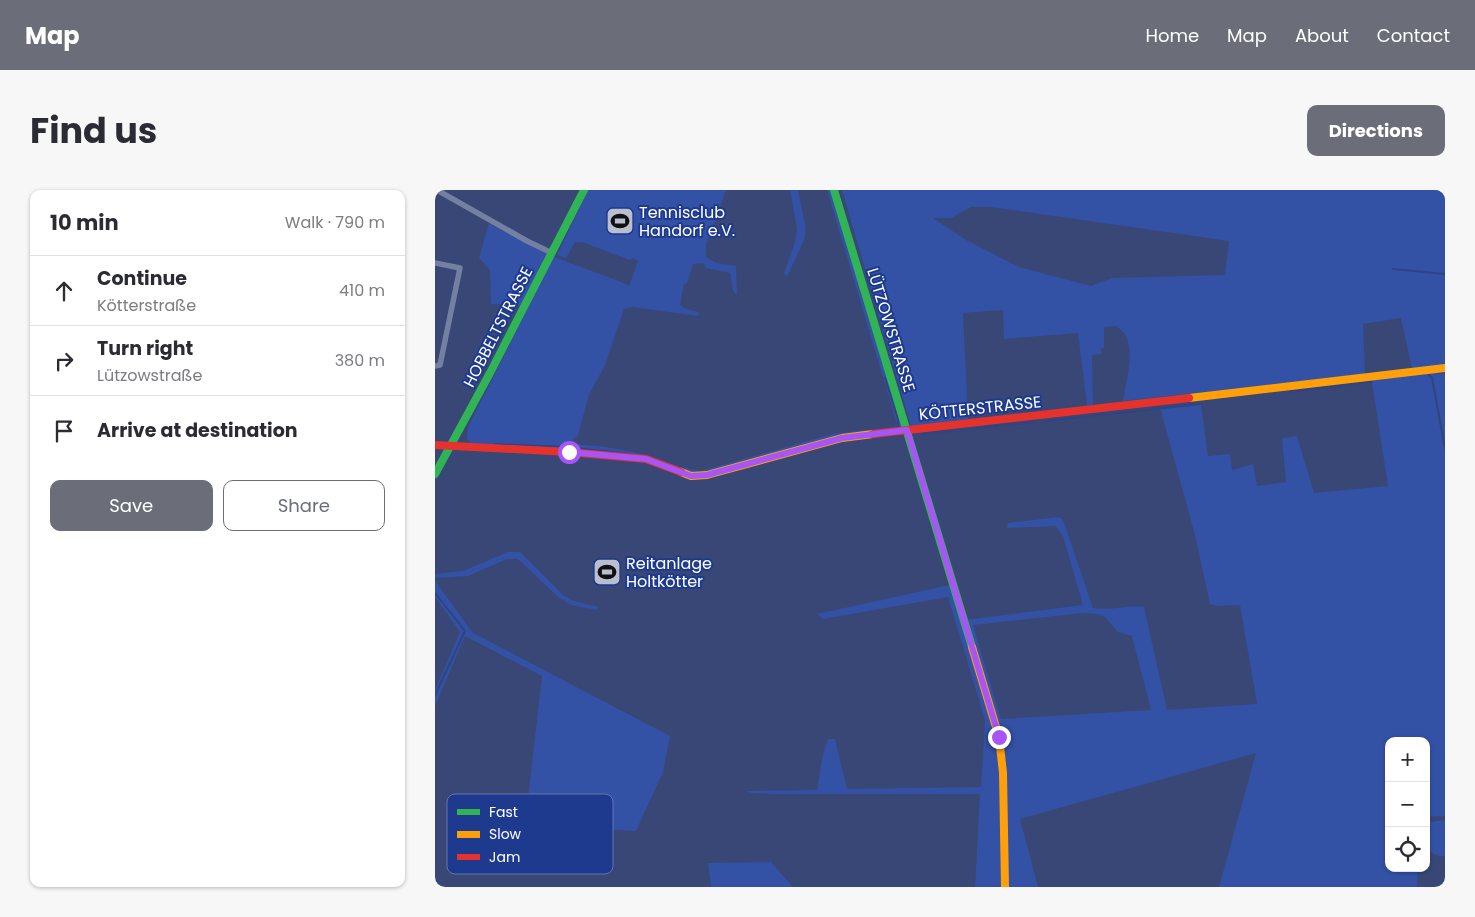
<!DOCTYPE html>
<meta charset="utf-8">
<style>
body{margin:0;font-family:Poppins,sans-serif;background:#f7f7f7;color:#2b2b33}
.controls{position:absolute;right:15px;bottom:15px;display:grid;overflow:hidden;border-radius:10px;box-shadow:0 1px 4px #0004}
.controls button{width:45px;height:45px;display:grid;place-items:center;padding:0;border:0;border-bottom:1px solid #e1e1e2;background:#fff;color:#2b2b33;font:25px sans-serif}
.stop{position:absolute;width:15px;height:15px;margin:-11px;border:4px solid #a855f7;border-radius:50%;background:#fff}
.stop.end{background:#a855f7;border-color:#fff;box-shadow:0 1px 5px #0008}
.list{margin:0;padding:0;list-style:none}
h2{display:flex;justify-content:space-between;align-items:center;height:65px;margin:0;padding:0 20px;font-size:21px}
h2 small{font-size:16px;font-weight:400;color:#7c7c81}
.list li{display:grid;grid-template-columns:32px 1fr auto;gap:15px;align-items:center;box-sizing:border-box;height:70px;padding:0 20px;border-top:1px solid #e1e1e2}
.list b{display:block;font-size:19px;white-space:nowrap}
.list p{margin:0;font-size:16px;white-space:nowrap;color:#7c7c81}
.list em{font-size:16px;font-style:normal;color:#7c7c81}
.actions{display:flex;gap:10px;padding:15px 20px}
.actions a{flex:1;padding:11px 0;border:1px solid #6b6e79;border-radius:10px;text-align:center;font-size:18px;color:#6b6e79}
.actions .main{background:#6b6e79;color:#fff}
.icon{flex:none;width:28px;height:28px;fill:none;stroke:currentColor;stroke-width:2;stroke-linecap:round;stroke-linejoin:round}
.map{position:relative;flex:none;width:1010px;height:697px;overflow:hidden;border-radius:10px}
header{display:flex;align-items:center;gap:30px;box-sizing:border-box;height:70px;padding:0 25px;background:#6b6e79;color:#fff}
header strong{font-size:24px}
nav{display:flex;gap:28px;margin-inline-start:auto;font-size:18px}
.intro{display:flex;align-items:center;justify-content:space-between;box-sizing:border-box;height:120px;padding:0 30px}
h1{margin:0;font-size:35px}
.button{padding:12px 22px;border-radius:10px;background:#6b6e79;color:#fff;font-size:18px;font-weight:700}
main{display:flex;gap:30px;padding:0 30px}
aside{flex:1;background:#fff;border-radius:10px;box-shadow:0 1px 4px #0004}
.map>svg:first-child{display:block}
.green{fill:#3351a5;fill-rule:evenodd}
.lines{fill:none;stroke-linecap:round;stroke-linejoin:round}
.stream{stroke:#304382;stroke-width:2}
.street{stroke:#7480a1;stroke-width:5.5}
.fast{stroke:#30b455;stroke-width:8}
.slow{stroke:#ff9f0a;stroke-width:8}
.jam{stroke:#e5322d;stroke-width:8}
.route{stroke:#a855f7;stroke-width:6}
.labels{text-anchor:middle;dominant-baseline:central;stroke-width:4;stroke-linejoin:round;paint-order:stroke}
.poi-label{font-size:16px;fill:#fff;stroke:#1e3a8f;text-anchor:start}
.street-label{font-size:16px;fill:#fff;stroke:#1e3a8f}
.key{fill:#1e3a8f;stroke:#6275b1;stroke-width:1}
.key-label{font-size:14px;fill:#fff}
</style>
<header>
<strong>Map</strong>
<nav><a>Home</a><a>Map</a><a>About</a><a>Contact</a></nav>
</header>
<div class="intro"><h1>Find us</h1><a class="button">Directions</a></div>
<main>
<aside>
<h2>10 min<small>Walk · 790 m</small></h2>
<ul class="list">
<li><svg class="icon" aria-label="ahead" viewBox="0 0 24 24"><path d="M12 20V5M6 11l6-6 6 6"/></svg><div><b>Continue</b><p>Kötterstraße</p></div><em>410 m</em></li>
<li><svg class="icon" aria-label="right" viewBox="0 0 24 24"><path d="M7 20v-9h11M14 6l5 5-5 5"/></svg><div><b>Turn right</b><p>Lützowstraße</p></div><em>380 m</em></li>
<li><svg class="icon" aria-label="arrive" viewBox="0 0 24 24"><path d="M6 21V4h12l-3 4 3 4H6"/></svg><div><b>Arrive at destination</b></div></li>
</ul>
<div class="actions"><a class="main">Save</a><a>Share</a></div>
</aside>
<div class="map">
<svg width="1010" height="697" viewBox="0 0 1010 697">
<rect width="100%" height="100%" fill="#384775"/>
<!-- green -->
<g class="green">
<path d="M 153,0 L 291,0 L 271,55 L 271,67 L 281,73 L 301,76 L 302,105 L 298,101 L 295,83 L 271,78 L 268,73 L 258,74 L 252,93 L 249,94 L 245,115 L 251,119 L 264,122 L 263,126 L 197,117 L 189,119 L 170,175 L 154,205 L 143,245 L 133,254 C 159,255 186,258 210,265 C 229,270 247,279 266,281 L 397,244 L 458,237 L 462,234 L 392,0 L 395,0 L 467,233 L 466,237 L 462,241 L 407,248 L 256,286 L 211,269 L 37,254 L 32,249 L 33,237 L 94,116 L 56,114 L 55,80 L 44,68 L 54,33 L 114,65 L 189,93 L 194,96 L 203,71 L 198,68 L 195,70 L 147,52 L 140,52 L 131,68 L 122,65 Z"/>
<polygon points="355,0 363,0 371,39 369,50 352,87 349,83 360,52 362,39"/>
<path d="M 407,0 L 1010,0 L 1010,176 L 977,179 L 966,128 L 928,134 L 930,184 L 688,211 C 691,192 700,162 690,144 C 688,141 684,139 681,136 L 669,137 L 669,158 L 666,159 L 666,164 L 657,165 L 658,216 L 652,215 L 643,143 L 569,149 L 568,120 L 528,123 L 533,229 L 476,236 ZM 536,17 L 556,17 L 794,51 L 790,85 L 677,88 L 656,96 L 584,77 L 531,50 L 498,28 L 516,28 Z"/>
<path d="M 995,183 L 1010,184 L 1010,626 L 991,627 L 991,551 L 954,551 L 954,678 L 983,678 L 982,697 L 784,697 L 821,563 L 585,629 L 603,697 L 540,697 L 545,604 L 339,604 L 316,603 L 310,601 L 382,600 L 388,564 L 393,549 L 400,549 L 412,599 L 546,597 L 550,530 L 513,407 L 388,429 L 382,424 L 519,394 L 530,430 L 648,415 L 628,346 L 620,336 L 572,338 L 573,333 L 624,327 L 628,330 L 632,341 L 658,418 C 675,421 691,415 709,417 L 732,520 L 822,514 L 805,415 L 783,416 L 775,414 L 760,345 L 725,218 L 766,214 L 773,266 L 795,264 L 797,280 L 818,274 L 822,296 L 851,292 L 847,248 L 862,246 L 879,303 L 953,296 L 936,186 ZM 648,423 L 661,424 L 669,426 L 683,442 L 697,446 L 716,520 L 566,529 L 538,435 Z"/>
<polygon points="73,362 85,362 127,404 136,410 163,417 161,420 136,415 124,408 83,369 72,369 33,386 0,388 0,384 28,381"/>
<polygon points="0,391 38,443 235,546 228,582 201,641 90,635 107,486 30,446 0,516 0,500 25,442 0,407"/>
<path d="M 1010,630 L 1010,666 C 996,667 991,659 991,646 C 991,642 991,638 994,634 C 998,630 1005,631 1010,630 Z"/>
<polygon points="336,672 358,697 276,697 273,673"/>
</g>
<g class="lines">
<!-- stream -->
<g class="stream">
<polyline points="958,79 1010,84"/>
<polyline points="994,185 997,188 1010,258"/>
<polyline points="450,188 463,229 463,237 459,238"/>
<polyline points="854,202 937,192"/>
<polyline points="610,231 766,214"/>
<polyline points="488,244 599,232"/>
<polyline points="60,254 131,257"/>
<polyline points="140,258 195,264"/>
<polyline points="0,403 30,441 0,505"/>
</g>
<!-- street -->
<g class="street">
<polyline points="2,0 92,51 117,63"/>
<polyline points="0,73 25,78 5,175 0,176"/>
</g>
<!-- fast -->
<g class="fast">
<polyline points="399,0 537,457"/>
<polyline points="0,284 55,183 149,0"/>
</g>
<!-- slow -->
<g class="slow">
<polyline points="754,208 1010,178"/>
<polyline points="246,282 256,286 272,285 407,248 438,244"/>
<polyline points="537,457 564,547 568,583 570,697"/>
</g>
<!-- jam -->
<g class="jam">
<polyline points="438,244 754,208"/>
<polyline points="0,255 134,262 211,269 246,282"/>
</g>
</g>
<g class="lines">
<!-- route -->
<polyline class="route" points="134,262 211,269 256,286 272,285 407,248 472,240 564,547"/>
</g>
<!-- icons -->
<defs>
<symbol id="stadium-square" viewBox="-11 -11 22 22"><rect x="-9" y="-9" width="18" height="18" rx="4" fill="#b9bfcf" stroke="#1e3a8f"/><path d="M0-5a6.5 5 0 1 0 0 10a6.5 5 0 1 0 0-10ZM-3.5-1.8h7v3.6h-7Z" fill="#111"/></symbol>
</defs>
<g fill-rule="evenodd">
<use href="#stadium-square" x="169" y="15" width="32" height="32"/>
<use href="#stadium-square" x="156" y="366" width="32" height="32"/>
</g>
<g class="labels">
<!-- poi labels -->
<g class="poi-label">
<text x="204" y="22">Tennisclub<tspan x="204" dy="18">Handorf e.V.</tspan></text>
<text x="191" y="373">Reitanlage<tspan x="191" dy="18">Holtkötter</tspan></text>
</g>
<!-- street labels -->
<g class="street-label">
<text transform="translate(63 137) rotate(-63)">HOBBELTSTRASSE</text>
<text transform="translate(456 140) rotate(73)">LÜTZOWSTRASSE</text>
<text transform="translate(545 218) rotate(-6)">KÖTTERSTRASSE</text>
</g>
</g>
<!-- legend -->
<rect x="12" y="604" width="166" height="80" rx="8" class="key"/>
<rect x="22" y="619" width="23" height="6" fill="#30b455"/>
<rect x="22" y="641" width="23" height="7" fill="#ff9f0a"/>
<rect x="22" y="664" width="23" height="6" fill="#e5322d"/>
<g class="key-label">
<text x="54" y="627">Fast</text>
<text x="54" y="649">Slow</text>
<text x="54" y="672">Jam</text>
</g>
</svg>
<div class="controls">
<button>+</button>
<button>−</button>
<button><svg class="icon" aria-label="locate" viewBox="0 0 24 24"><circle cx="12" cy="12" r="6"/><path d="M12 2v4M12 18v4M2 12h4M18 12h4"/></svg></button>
</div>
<div class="stop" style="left:134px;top:262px"></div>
<div class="stop end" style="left:564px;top:547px"></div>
</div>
</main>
